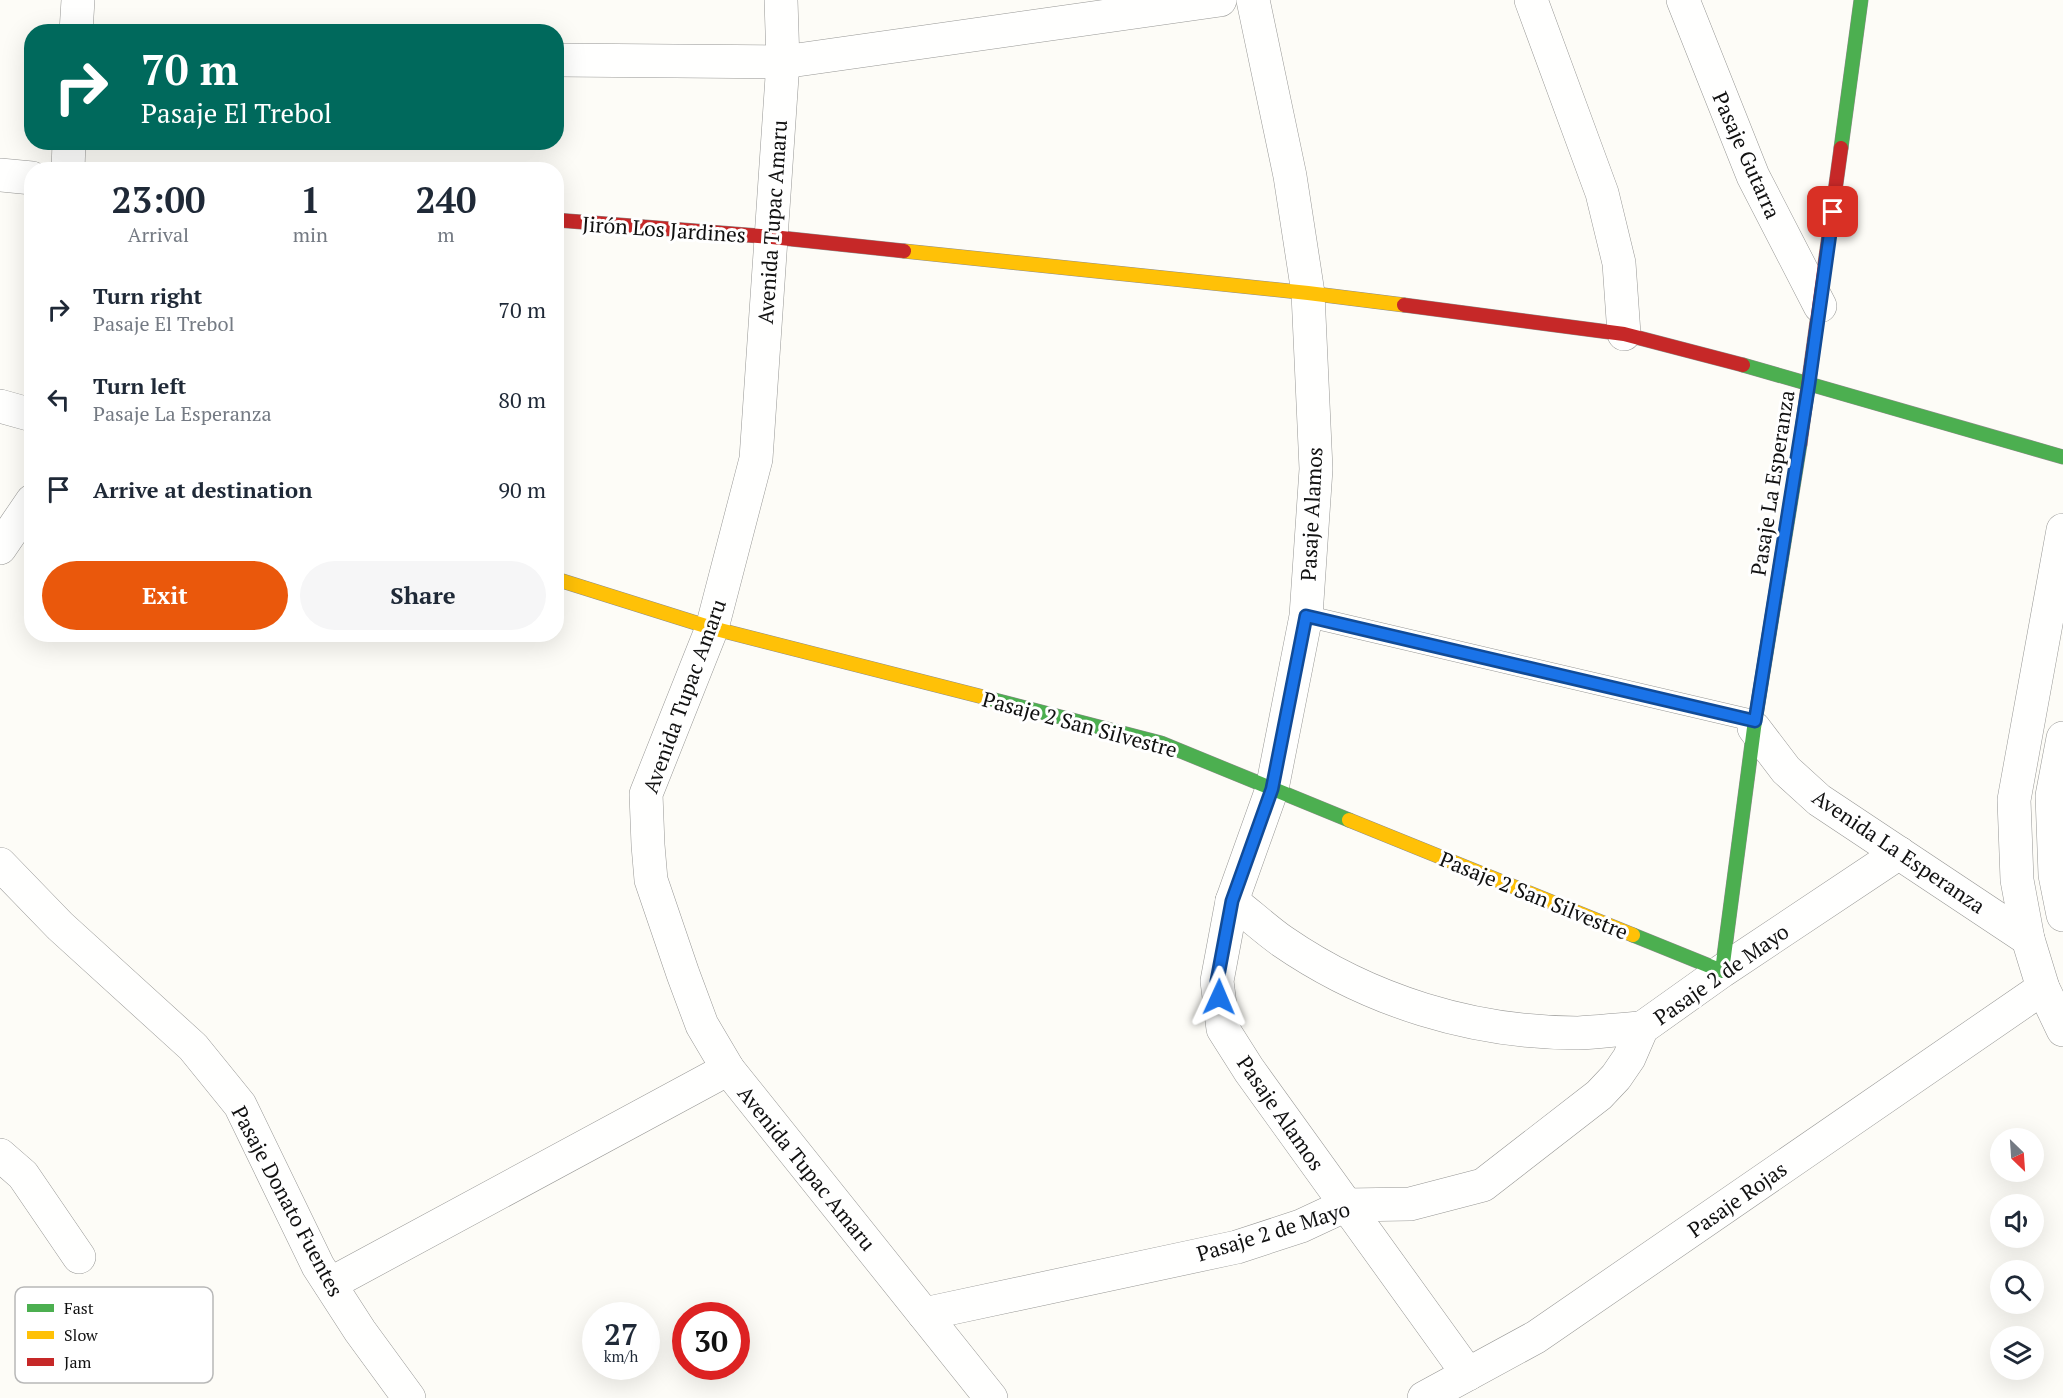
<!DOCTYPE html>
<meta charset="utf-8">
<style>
body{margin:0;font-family:"PT Serif",serif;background:#f6f6f7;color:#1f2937;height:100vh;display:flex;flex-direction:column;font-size:22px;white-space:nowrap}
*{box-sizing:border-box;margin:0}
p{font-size:20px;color:#747a83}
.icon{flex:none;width:33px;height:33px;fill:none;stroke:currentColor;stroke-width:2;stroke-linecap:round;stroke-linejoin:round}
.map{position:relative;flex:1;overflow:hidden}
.details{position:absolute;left:24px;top:162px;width:540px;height:480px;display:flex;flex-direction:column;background:#fff;border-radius:24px;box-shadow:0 6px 24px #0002}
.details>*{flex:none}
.hud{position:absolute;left:24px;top:24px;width:540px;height:126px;border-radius:24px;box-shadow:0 6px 24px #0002;background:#00695c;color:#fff;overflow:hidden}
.needle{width:39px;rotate:155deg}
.tools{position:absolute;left:1990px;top:1128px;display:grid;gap:12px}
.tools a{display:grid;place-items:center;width:54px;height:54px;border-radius:50%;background:#fff;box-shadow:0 6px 24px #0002;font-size:30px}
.speed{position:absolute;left:582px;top:1302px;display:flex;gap:12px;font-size:30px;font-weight:700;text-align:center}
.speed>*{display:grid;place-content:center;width:78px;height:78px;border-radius:50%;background:#fff;box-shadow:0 6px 24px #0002;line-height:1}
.speed small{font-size:15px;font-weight:400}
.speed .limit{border:9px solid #d22;background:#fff;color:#111}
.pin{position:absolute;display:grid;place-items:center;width:51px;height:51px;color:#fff;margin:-26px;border-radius:12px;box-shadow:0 3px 9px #0006}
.me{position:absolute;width:66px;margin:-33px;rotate:1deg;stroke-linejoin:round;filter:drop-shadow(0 0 4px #0008)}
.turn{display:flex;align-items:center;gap:21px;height:126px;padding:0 18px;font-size:27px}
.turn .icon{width:78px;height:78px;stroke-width:2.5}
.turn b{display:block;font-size:42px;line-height:51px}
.eta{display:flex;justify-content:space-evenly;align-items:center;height:102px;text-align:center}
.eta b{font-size:36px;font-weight:700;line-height:42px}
.action{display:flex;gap:12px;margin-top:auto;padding:12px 18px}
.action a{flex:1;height:69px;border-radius:36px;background:#ea580c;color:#fff;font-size:24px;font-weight:700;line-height:69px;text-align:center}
.action a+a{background:#f6f6f7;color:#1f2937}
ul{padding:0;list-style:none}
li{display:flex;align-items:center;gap:18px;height:90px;padding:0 18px}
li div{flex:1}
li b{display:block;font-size:22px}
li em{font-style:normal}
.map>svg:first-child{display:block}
</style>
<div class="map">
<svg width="2063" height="1398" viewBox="0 0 2063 1398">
<rect width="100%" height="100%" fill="#fdfcf7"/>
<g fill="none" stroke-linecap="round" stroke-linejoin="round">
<defs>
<polyline id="lane" points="1306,616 1755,721"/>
<g id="street">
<polyline points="781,0 783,62 756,459 712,628 646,794 648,845 651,880 683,974 702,1025 728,1069 991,1398"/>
<polyline points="1253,0 1290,176 1308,293 1316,469 1306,616 1272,789 1232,901 1217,981 1223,1029 1249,1070 1468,1374"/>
<polyline points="1531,0 1602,193 1619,263 1624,334"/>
<polyline points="1683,0 1753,176 1820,306"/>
<polyline points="76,32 78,0"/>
<polyline points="556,60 783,62 1220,0"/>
<polyline points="68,170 69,142"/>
<polyline points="0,175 32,178"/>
<polyline points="0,406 32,415"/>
<polyline points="2063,530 2014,800 2017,880 2028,939 2043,988 2063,1030"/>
<polyline points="0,548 32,501"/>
<polyline points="1754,728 1786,770 1819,800 2028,939"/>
<polyline points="2063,738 2052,796 2055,875 2063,915"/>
<polyline points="0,864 60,926 193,1047 240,1105 318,1266 360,1331 409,1398"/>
<path d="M1232,901C1249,914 1265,929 1282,941C1369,1001 1473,1033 1578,1033C1599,1032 1621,1029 1642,1028"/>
<polyline points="0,1155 23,1175 79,1257"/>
<polyline points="330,1284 728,1069"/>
<polyline points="924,1314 1237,1247 1301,1226 1346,1205 1410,1204 1483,1185 1599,1095 1616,1077 1629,1058 1642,1028 1722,971 1899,853"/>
<polyline points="1424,1398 1536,1337 2043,988"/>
</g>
<g id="fast">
<polyline points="1841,148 1861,0"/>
<polyline points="1743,365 2063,457"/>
<polyline points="987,698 1161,743 1349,820"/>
<polyline points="1633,935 1722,971 1754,728 1800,444"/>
</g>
<g id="slow">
<polyline points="904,251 1308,293 1404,305"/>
<polyline points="556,579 712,628 987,698"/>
<polyline points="1349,820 1633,935"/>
</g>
<g id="jam">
<polyline points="556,220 772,237 904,251"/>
<polyline points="1404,305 1624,334 1743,365"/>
<polyline points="1800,444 1841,148"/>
</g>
</defs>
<!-- lane casing -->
<use href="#lane" stroke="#979795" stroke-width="22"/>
<!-- street casing -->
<use href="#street" stroke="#979795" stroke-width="34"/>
<!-- fast casing -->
<use href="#fast" stroke="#8e8d8b" stroke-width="15"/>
<!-- slow casing -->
<use href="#slow" stroke="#8e8d8b" stroke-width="15"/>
<!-- jam casing -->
<use href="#jam" stroke="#8e8d8b" stroke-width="15"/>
<!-- lane -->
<use href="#lane" stroke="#fffffe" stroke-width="21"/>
<!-- street -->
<use href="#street" stroke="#fffffe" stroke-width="33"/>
<!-- fast -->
<use href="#fast" stroke="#4caf50" stroke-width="14"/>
<!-- slow -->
<use href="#slow" stroke="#ffc107" stroke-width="14"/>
<!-- jam -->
<use href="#jam" stroke="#c62828" stroke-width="14"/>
</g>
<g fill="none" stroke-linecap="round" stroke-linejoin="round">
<defs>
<polyline id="route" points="1219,997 1217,981 1232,901 1272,789 1306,616 1755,721 1809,383 1833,212"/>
</defs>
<!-- route casing -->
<use href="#route" stroke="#114b97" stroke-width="15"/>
<!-- route -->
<use href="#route" stroke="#1a73e8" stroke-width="10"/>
</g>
<g text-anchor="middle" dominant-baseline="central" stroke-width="6" stroke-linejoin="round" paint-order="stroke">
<!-- street labels -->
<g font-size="21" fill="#111" stroke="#fff">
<text transform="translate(1747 155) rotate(66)">Pasaje Gutarra</text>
<text transform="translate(772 222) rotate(-86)">Avenida Tupac Amaru</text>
<text transform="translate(664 229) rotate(4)">Jirón Los Jardines</text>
<text transform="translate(1772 483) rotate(-81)">Pasaje La Esperanza</text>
<text transform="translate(1311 514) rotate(-87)">Pasaje Alamos</text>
<text transform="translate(684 696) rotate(-70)">Avenida Tupac Amaru</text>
<text transform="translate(1080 724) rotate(15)">Pasaje 2 San Silvestre</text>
<text transform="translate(1899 851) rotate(34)">Avenida La Esperanza</text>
<text transform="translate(1534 895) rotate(22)">Pasaje 2 San Silvestre</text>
<text transform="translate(1721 974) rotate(-35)">Pasaje 2 de Mayo</text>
<text transform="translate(1281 1113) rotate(55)">Pasaje Alamos</text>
<text transform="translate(807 1168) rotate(51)">Avenida Tupac Amaru</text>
<text transform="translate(1737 1199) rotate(-35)">Pasaje Rojas</text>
<text transform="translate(288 1201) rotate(62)">Pasaje Donato Fuentes</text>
<text transform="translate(1273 1231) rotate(-17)">Pasaje 2 de Mayo</text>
</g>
</g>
<!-- legend -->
<rect x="15" y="1287" width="198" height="96" rx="9" fill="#fff" stroke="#b8b8b8" stroke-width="1.5"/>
<rect x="27" y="1304" width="27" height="8" fill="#4caf50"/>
<rect x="27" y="1331" width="27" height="8" fill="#ffc107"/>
<rect x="27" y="1358" width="27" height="8" fill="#c62828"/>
<g font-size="16" fill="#111">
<text x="64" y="1314">Fast</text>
<text x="64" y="1341">Slow</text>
<text x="64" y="1368">Jam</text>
</g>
</svg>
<div class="tools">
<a><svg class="needle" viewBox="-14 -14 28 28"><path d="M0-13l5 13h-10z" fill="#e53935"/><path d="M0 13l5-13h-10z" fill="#747a83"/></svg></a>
<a><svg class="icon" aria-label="sound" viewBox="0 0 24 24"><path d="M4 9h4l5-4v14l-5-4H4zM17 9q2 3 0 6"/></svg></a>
<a><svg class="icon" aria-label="search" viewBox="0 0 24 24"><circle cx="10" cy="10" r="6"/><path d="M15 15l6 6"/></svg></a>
<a><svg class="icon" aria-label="layers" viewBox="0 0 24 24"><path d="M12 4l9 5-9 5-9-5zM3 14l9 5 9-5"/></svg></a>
</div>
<div class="speed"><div>27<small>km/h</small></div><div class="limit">30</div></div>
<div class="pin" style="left:1833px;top:212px;background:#d93025"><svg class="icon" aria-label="arrive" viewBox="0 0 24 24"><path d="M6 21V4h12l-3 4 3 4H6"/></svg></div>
<svg class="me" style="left:1219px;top:997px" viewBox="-20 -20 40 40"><path d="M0-17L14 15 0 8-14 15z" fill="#1a73e8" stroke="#fff" stroke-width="4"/></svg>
<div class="hud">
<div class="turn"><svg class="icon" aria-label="right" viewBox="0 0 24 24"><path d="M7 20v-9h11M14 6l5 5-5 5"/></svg><div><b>70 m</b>Pasaje El Trebol</div></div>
</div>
<section class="details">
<div class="eta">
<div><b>23:00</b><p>Arrival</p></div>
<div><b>1</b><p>min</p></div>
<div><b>240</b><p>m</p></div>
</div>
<ul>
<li><svg class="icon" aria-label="right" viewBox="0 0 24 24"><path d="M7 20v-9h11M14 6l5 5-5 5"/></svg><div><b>Turn right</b><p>Pasaje El Trebol</p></div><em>70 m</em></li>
<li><svg class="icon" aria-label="left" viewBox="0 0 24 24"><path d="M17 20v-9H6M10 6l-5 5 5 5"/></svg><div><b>Turn left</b><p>Pasaje La Esperanza</p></div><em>80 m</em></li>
<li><svg class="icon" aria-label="arrive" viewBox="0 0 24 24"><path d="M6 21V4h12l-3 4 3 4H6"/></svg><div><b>Arrive at destination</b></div><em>90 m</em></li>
</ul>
<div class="action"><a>Exit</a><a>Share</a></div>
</section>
</div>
